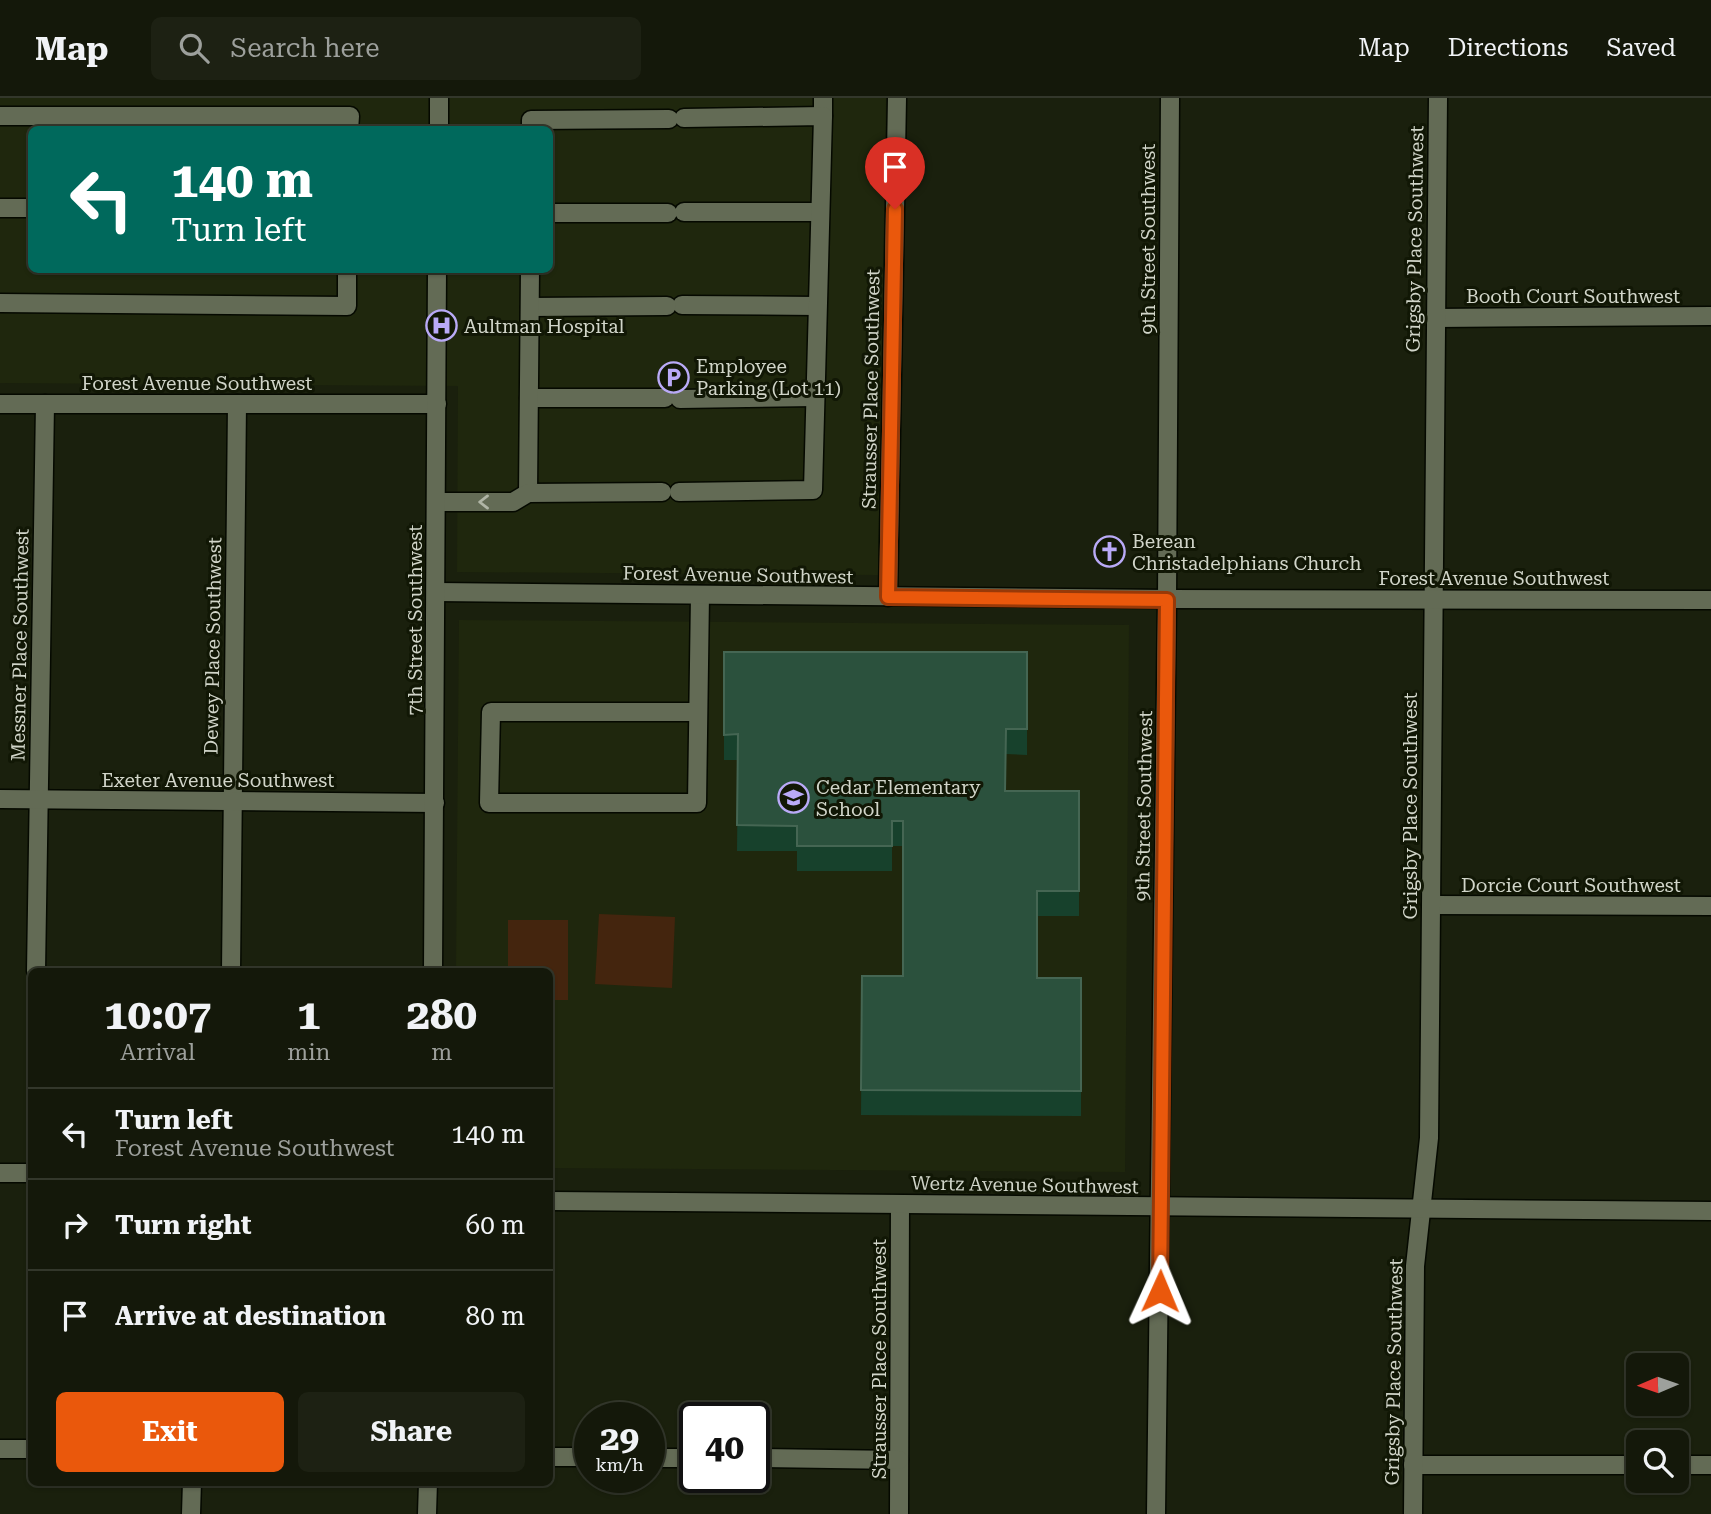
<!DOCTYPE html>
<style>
body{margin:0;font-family:"Roboto Serif",serif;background:#1d2113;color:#f1f3f6;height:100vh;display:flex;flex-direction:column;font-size:26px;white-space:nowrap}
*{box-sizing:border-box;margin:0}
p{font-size:23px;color:#9da09c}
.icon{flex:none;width:38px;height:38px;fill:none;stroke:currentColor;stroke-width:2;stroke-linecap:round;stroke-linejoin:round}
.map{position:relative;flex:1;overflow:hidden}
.side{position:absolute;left:28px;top:870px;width:525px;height:518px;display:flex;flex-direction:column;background:#14180a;border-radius:10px;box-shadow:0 2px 5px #0004,0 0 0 2px #33372b}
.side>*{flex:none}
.banner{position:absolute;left:28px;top:28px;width:525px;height:147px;border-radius:10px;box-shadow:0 2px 5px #0004,0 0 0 2px #33372b;background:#00695c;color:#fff;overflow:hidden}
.needle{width:46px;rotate:268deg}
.fabs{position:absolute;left:1626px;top:1255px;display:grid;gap:14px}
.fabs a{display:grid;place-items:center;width:63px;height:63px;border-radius:10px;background:#14180a;box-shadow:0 2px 5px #0004,0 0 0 2px #33372b;font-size:35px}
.speed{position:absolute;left:574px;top:1304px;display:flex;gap:14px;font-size:35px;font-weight:700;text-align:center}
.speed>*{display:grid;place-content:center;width:91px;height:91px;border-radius:50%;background:#14180a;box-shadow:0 2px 5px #0004,0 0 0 2px #33372b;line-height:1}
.speed small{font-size:18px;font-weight:400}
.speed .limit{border:4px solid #111;border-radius:10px;background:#fff;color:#111}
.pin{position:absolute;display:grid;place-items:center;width:60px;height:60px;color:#fff;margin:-72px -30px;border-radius:50% 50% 50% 0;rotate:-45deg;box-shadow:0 0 7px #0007}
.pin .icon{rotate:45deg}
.me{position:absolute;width:77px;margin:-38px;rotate:1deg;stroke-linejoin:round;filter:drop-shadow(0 0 5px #0008)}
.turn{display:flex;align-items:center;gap:24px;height:147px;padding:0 28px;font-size:32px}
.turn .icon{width:91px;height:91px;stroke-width:2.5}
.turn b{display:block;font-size:49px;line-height:60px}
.eta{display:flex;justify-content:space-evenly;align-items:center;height:119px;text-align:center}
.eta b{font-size:42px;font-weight:700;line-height:49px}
.button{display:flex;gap:14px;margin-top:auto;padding:14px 28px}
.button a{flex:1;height:80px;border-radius:10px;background:#ea580c;color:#fff;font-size:28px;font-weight:700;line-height:80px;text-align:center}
.button a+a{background:#1d2113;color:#f1f3f6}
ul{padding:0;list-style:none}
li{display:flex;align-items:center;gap:21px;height:91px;padding:0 28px;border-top:2px solid #33372b}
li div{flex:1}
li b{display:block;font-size:26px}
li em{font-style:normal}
header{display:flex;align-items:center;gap:42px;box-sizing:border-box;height:98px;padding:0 35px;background:#14180a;border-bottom:2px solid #33372b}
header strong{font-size:33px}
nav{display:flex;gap:38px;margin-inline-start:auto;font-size:24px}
.search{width:490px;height:63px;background:#1d2113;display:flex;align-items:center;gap:18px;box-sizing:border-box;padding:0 24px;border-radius:10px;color:#9da09c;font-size:26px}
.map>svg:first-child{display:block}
</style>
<header>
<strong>Map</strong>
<div class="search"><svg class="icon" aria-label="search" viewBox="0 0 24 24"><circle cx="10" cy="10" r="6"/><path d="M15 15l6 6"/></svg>Search here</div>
<nav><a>Map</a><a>Directions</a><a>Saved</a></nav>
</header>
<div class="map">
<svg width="1711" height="1416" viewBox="0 0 1711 1416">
<rect width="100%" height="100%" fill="#1a200d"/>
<!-- built -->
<g fill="#1f270d" fill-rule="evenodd">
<path d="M0,0H886L878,477L457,474L458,288L0,285ZM32,32H550V172H32Z"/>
<polygon points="459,522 1129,527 1125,1074 550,1070 550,873 456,873"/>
</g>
<!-- green -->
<g fill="#44250e">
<polygon points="599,816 675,819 672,890 595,886"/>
<polygon points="508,822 568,822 568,902 550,902 550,873 508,873"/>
</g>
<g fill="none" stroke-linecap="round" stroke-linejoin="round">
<defs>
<g id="service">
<polyline points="0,18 350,18 349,32"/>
<polyline points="823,18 823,0"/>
<polyline points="531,32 531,22 669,21"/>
<polyline points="0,110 32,110"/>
<polyline points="684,114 820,114"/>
<polyline points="550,115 668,115"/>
<polyline points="0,205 347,208 347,172"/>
<polyline points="682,207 817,208"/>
<polyline points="530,209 667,208"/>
<polyline points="1436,220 1711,218"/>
<polyline points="529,300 665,300"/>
<polyline points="680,301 815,299"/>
<polyline points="679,394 813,392 823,18 684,20"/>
<polyline points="528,395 530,172"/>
<polyline points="437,404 513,404 528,395 662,394"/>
<polyline points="888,499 897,0"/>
<polyline points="698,614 491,614 489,705 697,705 700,497"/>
<polyline points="1431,807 1711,808"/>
<polyline points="36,873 45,306"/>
<polyline points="231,873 237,306"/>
<polyline points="1413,1367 1638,1367"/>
<polyline points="1676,1367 1711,1367"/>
<polyline points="191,1416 192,1384"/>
<polyline points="899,1416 900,1107"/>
<polyline points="1413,1416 1415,1168 1429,1040 1438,0"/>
</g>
<g id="minor">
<polyline points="439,32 439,0"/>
<polyline points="0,306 437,306"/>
<polyline points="437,494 1167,501 1711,502"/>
<polyline points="0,701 435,705"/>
<polyline points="433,873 437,172"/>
<polyline points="0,1075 32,1075"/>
<polyline points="550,1103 1711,1113"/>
<polyline points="0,1351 32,1351"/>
<polyline points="550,1359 590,1359"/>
<polyline points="649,1360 695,1360"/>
<polyline points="754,1360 899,1362"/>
<polyline points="427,1416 428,1384"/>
</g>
<polyline id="tertiary" points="1156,1416 1167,501 1170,0"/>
</defs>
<!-- service casing -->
<use href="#service" stroke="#050900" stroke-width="21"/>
<!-- minor casing -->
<use href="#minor" stroke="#050900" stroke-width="21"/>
<!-- tertiary casing -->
<use href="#tertiary" stroke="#050900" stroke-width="21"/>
<!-- service -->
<use href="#service" stroke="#636b55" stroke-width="18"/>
<!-- minor -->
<use href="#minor" stroke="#636b55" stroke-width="18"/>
<!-- tertiary -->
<use href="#tertiary" stroke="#636b55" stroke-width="18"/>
</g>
<!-- wall -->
<polygon fill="#17412c" points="724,554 1027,554 1027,657 1006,656 1005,693 1079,693 1079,818 1037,818 1037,880 1081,880 1081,1018 861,1017 862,878 903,878 903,748 892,748 892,773 797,773 797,753 737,753 738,662 724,662"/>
<!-- building -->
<polygon fill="#2b513d" stroke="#456653" stroke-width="2" points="724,554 1027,554 1027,631 1006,631 1005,693 1079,693 1079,793 1037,793 1037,880 1081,880 1081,993 861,992 862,878 903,878 903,723 892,723 892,748 797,748 797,728 737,727 738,636 724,637"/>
<!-- one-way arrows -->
<defs><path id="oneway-chevron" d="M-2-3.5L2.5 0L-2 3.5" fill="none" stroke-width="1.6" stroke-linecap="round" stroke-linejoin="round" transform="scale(1.75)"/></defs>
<use stroke="#b0b5a6" href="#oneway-chevron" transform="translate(484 404) rotate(-180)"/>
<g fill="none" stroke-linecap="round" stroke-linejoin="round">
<defs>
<polyline id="route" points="895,111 888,499 1167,502 1160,1193"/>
</defs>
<!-- route casing -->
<use href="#route" stroke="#983908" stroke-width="18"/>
<!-- route -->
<use href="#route" stroke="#ea580c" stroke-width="12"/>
</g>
<!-- icons -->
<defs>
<symbol id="hospital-ring" viewBox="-11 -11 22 22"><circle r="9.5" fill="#111705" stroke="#b9aaf7" stroke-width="1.5"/><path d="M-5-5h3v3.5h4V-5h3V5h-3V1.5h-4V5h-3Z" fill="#b9aaf7"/></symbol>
<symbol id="parking-ring" viewBox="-11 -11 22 22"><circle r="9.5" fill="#111705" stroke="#b9aaf7" stroke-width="1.5"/><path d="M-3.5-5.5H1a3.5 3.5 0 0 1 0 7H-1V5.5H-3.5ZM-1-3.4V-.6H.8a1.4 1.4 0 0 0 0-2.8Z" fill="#b9aaf7"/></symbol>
<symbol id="church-ring" viewBox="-11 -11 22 22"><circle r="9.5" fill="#111705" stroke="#b9aaf7" stroke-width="1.5"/><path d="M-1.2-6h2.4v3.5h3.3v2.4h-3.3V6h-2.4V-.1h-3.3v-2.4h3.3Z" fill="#b9aaf7"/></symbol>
<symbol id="school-ring" viewBox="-11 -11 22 22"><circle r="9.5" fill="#111705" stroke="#b9aaf7" stroke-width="1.5"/><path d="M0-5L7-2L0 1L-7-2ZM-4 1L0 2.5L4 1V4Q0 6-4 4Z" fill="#b9aaf7"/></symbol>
</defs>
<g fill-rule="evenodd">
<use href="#hospital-ring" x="424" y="210" width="35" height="35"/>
<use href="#parking-ring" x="656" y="262" width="35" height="35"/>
<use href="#church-ring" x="1092" y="436" width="35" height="35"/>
<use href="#school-ring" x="776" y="682" width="35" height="35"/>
</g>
<g text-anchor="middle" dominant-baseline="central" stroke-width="6" stroke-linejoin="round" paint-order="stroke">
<!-- street labels -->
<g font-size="19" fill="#d1d5c9" stroke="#111705">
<text transform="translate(1148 141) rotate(-90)">9th Street Southwest</text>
<text transform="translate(1415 141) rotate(-89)">Grigsby Place Southwest</text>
<text x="1573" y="198">Booth Court Southwest</text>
<text x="197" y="285">Forest Avenue Southwest</text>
<text transform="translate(871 291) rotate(-89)">Strausser Place Southwest</text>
<text transform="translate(738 477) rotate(1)">Forest Avenue Southwest</text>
<text x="1494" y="480">Forest Avenue Southwest</text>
<text transform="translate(415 522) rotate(-90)">7th Street Southwest</text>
<text transform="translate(20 547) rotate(-89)">Messner Place Southwest</text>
<text transform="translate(213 548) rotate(-89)">Dewey Place Southwest</text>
<text x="218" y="682">Exeter Avenue Southwest</text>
<text transform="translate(1144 708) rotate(-89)">9th Street Southwest</text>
<text transform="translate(1410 708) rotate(-90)">Grigsby Place Southwest</text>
<text x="1571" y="787">Dorcie Court Southwest</text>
<text transform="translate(1025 1087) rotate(1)">Wertz Avenue Southwest</text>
<text transform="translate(879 1261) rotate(-90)">Strausser Place Southwest</text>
<text transform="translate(1394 1274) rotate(-89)">Grigsby Place Southwest</text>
</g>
<!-- poi labels -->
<g font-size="19" fill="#d1d5c9" stroke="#111705" text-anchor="start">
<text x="464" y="228">Aultman Hospital</text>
<text x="696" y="268">Employee<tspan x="696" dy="22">Parking (Lot 11)</tspan></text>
<text x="1132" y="443">Berean<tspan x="1132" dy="22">Christadelphians Church</tspan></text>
<text x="816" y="689">Cedar Elementary<tspan x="816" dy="22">School</tspan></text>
</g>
</g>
</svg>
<div class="fabs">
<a><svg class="needle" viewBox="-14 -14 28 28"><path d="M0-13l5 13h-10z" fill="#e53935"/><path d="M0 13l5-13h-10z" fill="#9da09c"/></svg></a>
<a><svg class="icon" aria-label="search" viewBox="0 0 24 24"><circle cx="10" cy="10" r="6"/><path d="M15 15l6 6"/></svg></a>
</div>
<div class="speed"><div>29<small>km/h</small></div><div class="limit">40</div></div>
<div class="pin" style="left:895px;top:111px;background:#d93025"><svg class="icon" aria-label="arrive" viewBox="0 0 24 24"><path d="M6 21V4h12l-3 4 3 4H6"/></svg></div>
<svg class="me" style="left:1160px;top:1193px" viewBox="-20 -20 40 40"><path d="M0-17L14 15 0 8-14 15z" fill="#ea580c" stroke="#fff" stroke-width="4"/></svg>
<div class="banner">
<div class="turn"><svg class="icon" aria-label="left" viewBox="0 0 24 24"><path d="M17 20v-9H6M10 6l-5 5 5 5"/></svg><div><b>140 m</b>Turn left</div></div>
</div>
<section class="side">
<div class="eta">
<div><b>10:07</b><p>Arrival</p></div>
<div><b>1</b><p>min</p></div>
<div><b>280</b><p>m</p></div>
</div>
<ul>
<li><svg class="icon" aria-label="left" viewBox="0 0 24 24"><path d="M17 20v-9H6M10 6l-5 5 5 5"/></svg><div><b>Turn left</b><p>Forest Avenue Southwest</p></div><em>140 m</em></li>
<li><svg class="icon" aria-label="right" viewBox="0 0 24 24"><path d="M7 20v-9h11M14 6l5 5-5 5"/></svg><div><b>Turn right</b></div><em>60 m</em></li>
<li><svg class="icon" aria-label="arrive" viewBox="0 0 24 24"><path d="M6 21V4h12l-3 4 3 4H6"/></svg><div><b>Arrive at destination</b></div><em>80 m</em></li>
</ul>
<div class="button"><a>Exit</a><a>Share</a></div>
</section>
</div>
